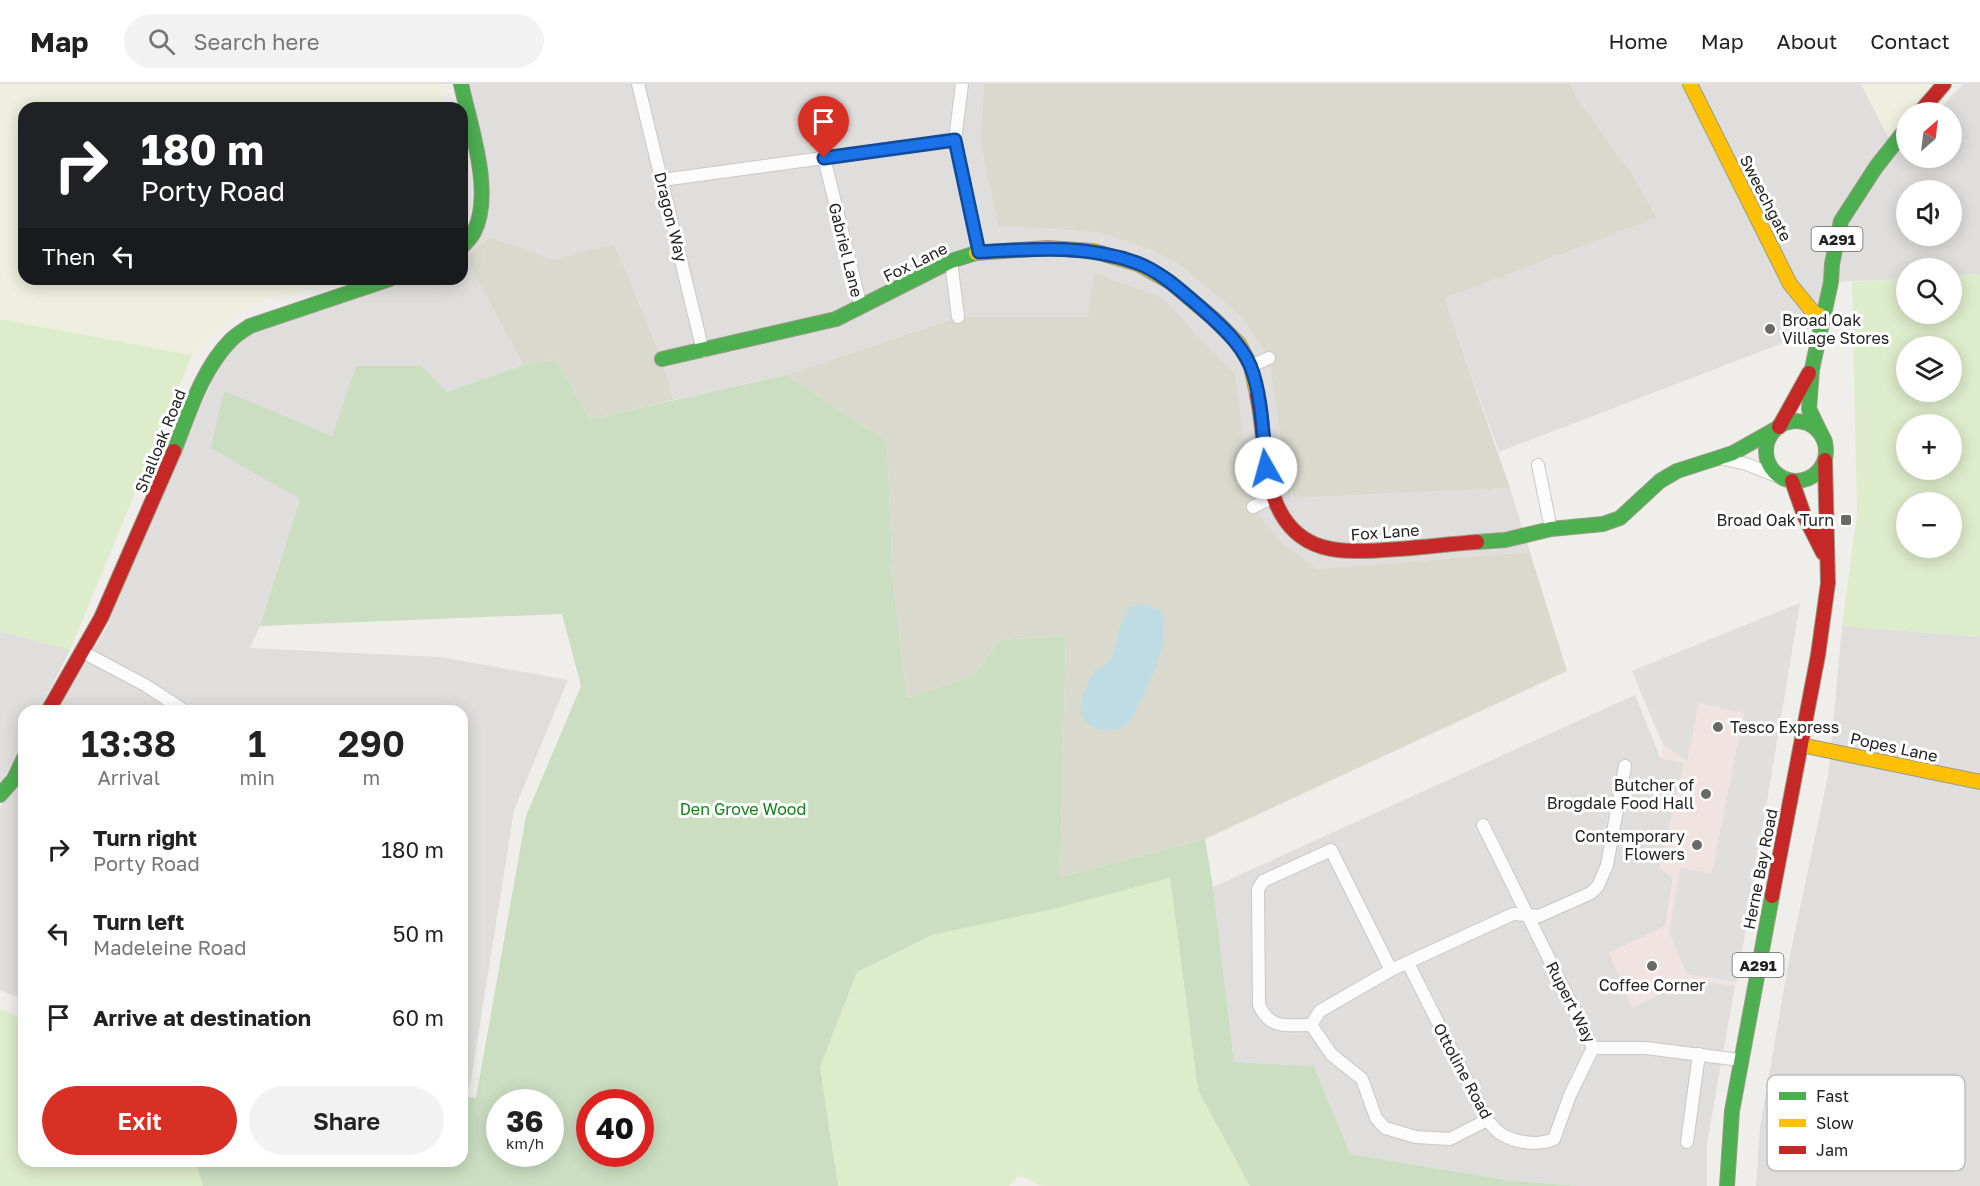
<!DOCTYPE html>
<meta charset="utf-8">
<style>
body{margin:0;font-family:"Golos Text",sans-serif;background:#f2f2f2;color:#222;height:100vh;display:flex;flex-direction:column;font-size:22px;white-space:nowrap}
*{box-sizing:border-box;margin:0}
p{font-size:20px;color:#767676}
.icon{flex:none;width:33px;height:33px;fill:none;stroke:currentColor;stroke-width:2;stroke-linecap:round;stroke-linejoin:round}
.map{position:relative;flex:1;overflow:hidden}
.sheet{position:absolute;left:18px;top:621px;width:450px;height:462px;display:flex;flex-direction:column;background:#fff;border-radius:18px;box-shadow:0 3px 15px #0003}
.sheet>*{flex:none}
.top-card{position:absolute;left:18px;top:18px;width:450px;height:183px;border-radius:18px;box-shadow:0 3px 15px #0003;background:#202124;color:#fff;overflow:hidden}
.needle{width:39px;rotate:28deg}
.controls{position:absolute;left:1896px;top:18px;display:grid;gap:12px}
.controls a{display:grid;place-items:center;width:66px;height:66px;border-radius:50%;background:#fff;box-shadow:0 3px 15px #0003;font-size:30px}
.speed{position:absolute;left:486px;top:1005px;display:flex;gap:12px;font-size:30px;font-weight:700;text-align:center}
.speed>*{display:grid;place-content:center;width:78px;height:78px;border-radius:50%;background:#fff;box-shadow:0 3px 15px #0003;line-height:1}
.speed small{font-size:15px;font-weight:400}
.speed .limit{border:9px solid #d22;background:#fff;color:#111}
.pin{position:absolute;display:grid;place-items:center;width:51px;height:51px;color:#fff;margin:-62px -26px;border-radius:50% 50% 50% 0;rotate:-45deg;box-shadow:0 0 6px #0007}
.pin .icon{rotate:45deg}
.me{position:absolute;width:66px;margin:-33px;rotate:353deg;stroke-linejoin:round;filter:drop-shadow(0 0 4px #0008)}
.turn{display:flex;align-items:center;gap:21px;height:126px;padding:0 24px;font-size:27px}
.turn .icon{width:78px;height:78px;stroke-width:2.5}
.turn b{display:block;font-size:42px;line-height:51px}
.then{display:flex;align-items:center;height:57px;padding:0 24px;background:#0003;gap:12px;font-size:22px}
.eta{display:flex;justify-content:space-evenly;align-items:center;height:102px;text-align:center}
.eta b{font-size:36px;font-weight:600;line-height:42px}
.cta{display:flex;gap:12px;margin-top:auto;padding:12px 24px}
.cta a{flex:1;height:69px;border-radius:36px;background:#d93025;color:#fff;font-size:24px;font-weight:600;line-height:69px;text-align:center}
.cta a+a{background:#f2f2f2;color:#222}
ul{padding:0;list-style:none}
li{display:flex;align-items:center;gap:18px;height:84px;padding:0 24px}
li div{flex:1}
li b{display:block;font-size:22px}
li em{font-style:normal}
header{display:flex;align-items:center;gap:36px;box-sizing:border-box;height:84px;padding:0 30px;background:#fff;border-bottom:2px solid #e0e0e0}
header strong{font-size:28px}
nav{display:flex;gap:33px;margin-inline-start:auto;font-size:21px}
.search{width:420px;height:54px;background:#f2f2f2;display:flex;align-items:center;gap:15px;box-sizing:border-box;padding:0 21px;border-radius:33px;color:#767676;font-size:22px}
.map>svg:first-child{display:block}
</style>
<header>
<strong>Map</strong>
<div class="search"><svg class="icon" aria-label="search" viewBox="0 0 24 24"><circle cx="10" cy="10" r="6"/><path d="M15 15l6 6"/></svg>Search here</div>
<nav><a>Home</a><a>Map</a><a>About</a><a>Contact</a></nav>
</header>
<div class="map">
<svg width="1980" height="1102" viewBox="0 0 1980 1102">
<rect width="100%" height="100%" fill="#f0eeeb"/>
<!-- residential -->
<g fill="#dfdedc" fill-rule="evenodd">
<polygon points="461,0 984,0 980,57 998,142 1096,148 1144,163 1179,180 1240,232 1269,274 1283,373 1294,414 1510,404 1530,468 1316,485 1283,460 1253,423 1094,189 1089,233 958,233 786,291 673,316 662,275 614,161 553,176 490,153 466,174 523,281 447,308 422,282 332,352 225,308 300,415 260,542 250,564 440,573 568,596 514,726 470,1003 462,1001 462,627 57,627 110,538 101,534 232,255 390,195 462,195 462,163 481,135"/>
<path d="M1570,0H1861L1888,52L1903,66L1906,63V74H1952V28H1937L1963,0H1980V190L1952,192V184H1906V195L1831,198L1806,250L1499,368L1443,214L1657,134L1634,93L1579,17ZM1906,106H1952V152H1906Z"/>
<polygon points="1842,542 1980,553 1980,1102 1756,1102 1760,1043 1789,876 1829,687"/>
<polygon points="0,547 70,566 39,627 24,627 24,657 7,690 0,698"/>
<polygon points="1635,611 1660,673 1684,679 1660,784 1673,794 1665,842 1609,869 1685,898 1691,896 1735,902 1707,1059 1707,1102 1581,1102 1513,1097 1350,1070 1314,982 1234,978 1213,803"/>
<polygon points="24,683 24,916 0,906 0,724"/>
</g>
<!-- commercial -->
<polygon fill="#f1e3e1" points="1800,519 1735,902 1691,896 1632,924 1609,869 1665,842 1673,794 1660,784 1684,679 1660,674 1663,661 1632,587"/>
<!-- construction -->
<g fill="#d9d9cd">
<polygon points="984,0 1570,0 1579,17 1634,93 1657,134 1444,214 1510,404 1294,414 1283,373 1269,274 1240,232 1179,180 1144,163 1096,148 998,142 980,57"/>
<polygon points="490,153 553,176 614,160 662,275 673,316 590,335 555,275 523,281 466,174"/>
<polygon points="1094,189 1162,214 1235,291 1253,423 1283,460 1317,485 1530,468 1567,587 1205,755 1060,793 1066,552 999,556 975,591 907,614 893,500 887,357 786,291 958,233 1088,233"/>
</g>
<!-- farmland -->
<g fill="#efefdf">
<polygon points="0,0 441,0 446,24 24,24 24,195 340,195 242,224 192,271 0,235"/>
<polygon points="1861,0 1932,0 1888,52"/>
</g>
<!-- grass -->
<g fill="#ddeccb" fill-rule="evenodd">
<path d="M1980,190V553L1842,542L1857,430L1852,198L1906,195V230H1952V192ZM1906,262H1952V308H1906ZM1906,340H1952V386H1906ZM1906,418H1952V464H1906Z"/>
<polygon points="0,235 192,271 70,566 0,547"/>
<polygon points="1170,794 1198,1006 1250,1102 1041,1102 1019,1091 1009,1102 838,1102 820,983 857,888 932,851"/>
<polygon points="0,925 24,935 24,1077 195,1077 203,1102 0,1102"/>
</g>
<!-- forest -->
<path fill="#cbdec1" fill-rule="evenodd" d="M555,275L590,335L786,291L887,357L893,500L907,614L975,591L999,556L1066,552L1060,793L1205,755L1213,803L1234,978L1314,982L1350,1070L1513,1097L1581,1102H1250L1198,1006L1170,794L1052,825L932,851L857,888L820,983L838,1102H203L195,1077H462V1012L476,1014L526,732L581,602L562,530L260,542L300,415L211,364L224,307L332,352L356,282H422L447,308L523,281ZM500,1018H550V1070H500ZM590,1018H640V1070H590Z"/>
<!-- parking -->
<polygon fill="#e0dfde" points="1800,519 1737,898 1687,890 1669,849 1680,784 1712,789 1744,629 1699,619 1687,677 1663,661 1632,587"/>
<!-- water -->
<path fill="#bfdbe3" d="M1144,520L1162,527C1163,537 1164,549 1163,559C1161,573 1137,632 1127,640C1111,653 1077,646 1081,620C1082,609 1090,596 1095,586C1114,579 1114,568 1118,551C1120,541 1125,531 1129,523Z"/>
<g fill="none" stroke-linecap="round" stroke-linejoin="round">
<defs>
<g id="street">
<polyline points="638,0 703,267"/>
<polyline points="962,0 955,56 979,168"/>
<polyline points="824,74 861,223"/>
<polyline points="662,96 955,56"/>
<polyline points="951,177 958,233"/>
<polyline points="1251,282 1269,274"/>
<polyline points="1719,374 1746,380 1787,396"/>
<polyline points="1538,381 1551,445"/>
<polyline points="1266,384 1283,373"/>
<polyline points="1253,423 1274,413"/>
<polyline points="81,567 145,601 185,627"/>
<polyline points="1483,741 1593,964 1646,964 1740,976"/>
<path d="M1408,879L1487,1036C1492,1041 1496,1047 1501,1050C1517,1059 1538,1062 1554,1055L1570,1011L1593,964"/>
<polyline points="1311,941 1320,927 1391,886 1513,830 1539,832 1591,809 1598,802 1607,781 1625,682"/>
<path d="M1311,941C1287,941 1270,946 1259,921L1258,805L1263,797L1331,766L1391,886"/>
<polyline points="1311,941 1332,971 1362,995 1376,1034 1385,1044 1416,1053 1450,1055 1487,1036"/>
<polyline points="1687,1058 1699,970"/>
</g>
<g id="fast">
<path d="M461,0C470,41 494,109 474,148C471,154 466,158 462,163"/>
<polyline points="662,275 836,235 951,177 976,169"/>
<circle cx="1796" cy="367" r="30"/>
<polyline points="1825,358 1809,325 1812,285 1831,198 1832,180 1841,137 1876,83 1906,45"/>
<path d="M174,367C189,329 202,285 231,256C237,250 244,246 250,242L390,195"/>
<polyline points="1477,458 1505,456 1551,445 1603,440 1620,434 1660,397 1677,387 1733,369 1774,346"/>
<polyline points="0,711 14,695 24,674"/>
<polyline points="1727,1102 1732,1027 1772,812"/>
</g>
<g id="slow">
<polyline points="1690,0 1790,200 1813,228 1823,233"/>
<polyline points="976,169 1047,164 1093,167 1138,180 1170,198 1214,235 1239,260 1251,282 1257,311"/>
<polyline points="1801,661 1980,698"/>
</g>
<g id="jam">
<polyline points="1920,28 1944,0"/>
<path d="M1257,311C1264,344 1263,378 1273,411C1294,474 1344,469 1399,465C1425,463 1451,460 1477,458"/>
<polyline points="1779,343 1809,289"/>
<polyline points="1792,397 1804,431 1823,469"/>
<polyline points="48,627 101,534 174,367"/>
<polyline points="1772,812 1818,571 1828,499 1825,376"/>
</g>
</defs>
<!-- street casing -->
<use href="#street" stroke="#c9c8c7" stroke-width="14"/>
<!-- fast casing -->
<use href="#fast" stroke="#999a82" stroke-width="16"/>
<!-- slow casing -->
<use href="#slow" stroke="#999a82" stroke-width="16"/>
<!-- jam casing -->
<use href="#jam" stroke="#999a82" stroke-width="16"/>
<!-- street -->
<use href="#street" stroke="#fdfcfc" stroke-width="12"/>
<!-- fast -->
<use href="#fast" stroke="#4caf50" stroke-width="14"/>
<!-- slow -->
<use href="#slow" stroke="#ffc107" stroke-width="14"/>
<!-- jam -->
<use href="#jam" stroke="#c62828" stroke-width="14"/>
</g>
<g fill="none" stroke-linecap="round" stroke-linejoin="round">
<defs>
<path id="route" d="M824,74L955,56L979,168C1032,165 1086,160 1137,179C1161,188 1181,207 1200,223C1219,240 1239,257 1250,281C1262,310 1263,353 1266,384"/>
</defs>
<!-- route casing -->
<use href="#route" stroke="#114b97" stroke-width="15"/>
<!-- route -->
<use href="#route" stroke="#1a73e8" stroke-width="10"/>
</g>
<!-- markers -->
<g fill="#6a6968" stroke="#fff" stroke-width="2">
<circle cx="1770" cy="245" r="6"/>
<rect x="1840" y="430" width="12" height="12" rx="3"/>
<circle cx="1718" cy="643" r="6"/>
<circle cx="1706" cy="710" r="6"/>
<circle cx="1697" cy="761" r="6"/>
<circle cx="1652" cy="882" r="6"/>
</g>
<g text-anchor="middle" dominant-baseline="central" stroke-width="6" stroke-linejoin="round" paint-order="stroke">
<!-- shield labels -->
<g fill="#fff" stroke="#646464" stroke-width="1.5">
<rect x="1811.5" y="143" width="51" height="24" rx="4.5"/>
<rect x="1732.5" y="869" width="51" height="24" rx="4.5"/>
</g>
<g font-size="15" font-weight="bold" fill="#222">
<text x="1837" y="155">A291</text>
<text x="1758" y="881">A291</text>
</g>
<!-- street labels -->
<g font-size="16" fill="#222" stroke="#fff">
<text transform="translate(1766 114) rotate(63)">Sweechgate</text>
<text transform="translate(671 133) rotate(76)">Dragon Way</text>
<text transform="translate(846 166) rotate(76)">Gabriel Lane</text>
<text transform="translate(915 178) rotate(-26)">Fox Lane</text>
<text transform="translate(160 357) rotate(-68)">Shalloak Road</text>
<text transform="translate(1385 448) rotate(-4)">Fox Lane</text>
<text transform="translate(1894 663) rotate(12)">Popes Lane</text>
<text transform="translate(1760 785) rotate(-79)">Herne Bay Road</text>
<text transform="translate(1571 918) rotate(63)">Rupert Way</text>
<text transform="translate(1463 987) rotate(62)">Ottoline Road</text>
</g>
<!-- poi labels -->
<g font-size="16" fill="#222" stroke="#fff" text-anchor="end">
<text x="1782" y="236" text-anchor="start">Broad Oak<tspan x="1782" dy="18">Village Stores</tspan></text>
<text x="1834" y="436">Broad Oak Turn</text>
<text x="1730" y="643" text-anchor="start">Tesco Express</text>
<text x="1694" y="701">Butcher of<tspan x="1694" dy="18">Brogdale Food Hall</tspan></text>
<text x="1685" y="752">Contemporary<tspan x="1685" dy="18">Flowers</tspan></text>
<text x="1652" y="901" text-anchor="middle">Coffee Corner</text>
</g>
<!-- park labels -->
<g font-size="16" fill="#0c8416" stroke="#fff">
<text x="743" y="725">Den Grove Wood</text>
</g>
</g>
<!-- legend -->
<rect x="1767" y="991" width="198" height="96" rx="9" fill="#fff" stroke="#bdbdbd" stroke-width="1.5"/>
<rect x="1779" y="1008" width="27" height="8" fill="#4caf50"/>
<rect x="1779" y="1035" width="27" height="8" fill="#ffc107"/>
<rect x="1779" y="1062" width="27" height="8" fill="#c62828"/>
<g font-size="16" fill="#222">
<text x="1816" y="1018">Fast</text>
<text x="1816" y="1045">Slow</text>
<text x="1816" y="1072">Jam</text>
</g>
</svg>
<div class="controls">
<a><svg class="needle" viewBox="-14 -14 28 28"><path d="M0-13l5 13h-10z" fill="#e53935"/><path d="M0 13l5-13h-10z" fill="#767676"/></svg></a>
<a><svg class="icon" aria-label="sound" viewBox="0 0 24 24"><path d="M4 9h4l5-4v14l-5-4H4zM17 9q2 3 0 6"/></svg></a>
<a><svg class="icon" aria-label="search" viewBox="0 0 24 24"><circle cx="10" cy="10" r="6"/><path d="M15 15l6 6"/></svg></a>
<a><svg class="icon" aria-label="layers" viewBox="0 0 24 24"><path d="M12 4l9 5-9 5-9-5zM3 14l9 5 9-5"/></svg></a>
<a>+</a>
<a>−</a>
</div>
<div class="speed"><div>36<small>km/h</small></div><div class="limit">40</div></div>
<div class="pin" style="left:824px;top:74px;background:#d93025"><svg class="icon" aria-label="arrive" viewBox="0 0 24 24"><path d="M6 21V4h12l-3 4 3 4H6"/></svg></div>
<svg class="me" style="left:1266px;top:384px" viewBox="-20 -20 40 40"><circle r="19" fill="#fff"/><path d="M0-13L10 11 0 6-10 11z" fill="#1a73e8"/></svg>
<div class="top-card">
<div class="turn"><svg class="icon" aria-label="right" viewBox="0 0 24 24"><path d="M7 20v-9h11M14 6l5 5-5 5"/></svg><div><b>180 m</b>Porty Road</div></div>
<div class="then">Then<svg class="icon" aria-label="left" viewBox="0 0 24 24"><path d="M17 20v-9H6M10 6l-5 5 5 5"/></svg></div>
</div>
<section class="sheet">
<div class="eta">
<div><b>13:38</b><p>Arrival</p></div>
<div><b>1</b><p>min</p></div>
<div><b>290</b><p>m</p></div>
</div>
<ul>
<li><svg class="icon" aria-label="right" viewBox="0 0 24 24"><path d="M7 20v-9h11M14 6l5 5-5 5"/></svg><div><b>Turn right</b><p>Porty Road</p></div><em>180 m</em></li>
<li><svg class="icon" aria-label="left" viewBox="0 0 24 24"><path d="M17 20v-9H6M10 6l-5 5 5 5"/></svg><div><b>Turn left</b><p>Madeleine Road</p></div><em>50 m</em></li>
<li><svg class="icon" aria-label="arrive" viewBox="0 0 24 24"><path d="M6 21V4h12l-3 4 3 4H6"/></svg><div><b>Arrive at destination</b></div><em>60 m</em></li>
</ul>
<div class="cta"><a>Exit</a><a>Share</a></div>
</section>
</div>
